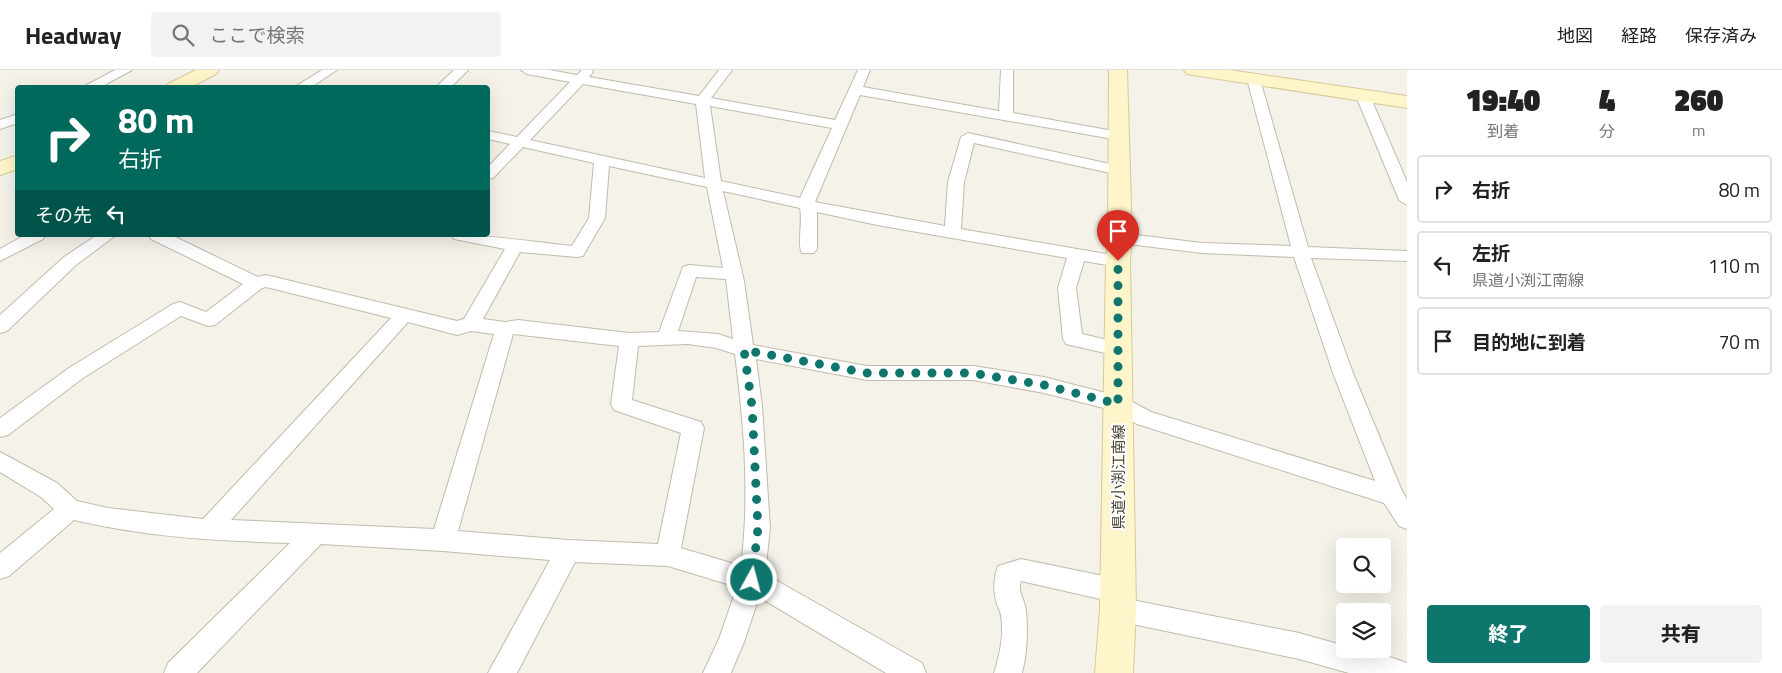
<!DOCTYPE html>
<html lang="ja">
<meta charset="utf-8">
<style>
body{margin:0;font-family:"Titillium Web","Noto Sans JP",sans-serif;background:#f2f2f2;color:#222;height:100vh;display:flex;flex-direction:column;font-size:19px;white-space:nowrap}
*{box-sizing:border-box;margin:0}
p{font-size:16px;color:#767676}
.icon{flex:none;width:28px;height:28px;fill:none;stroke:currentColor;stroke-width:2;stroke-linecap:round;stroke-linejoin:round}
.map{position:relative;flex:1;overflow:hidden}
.panel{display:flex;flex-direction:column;background:#fff;width:375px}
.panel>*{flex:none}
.guide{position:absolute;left:15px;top:15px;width:475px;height:152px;border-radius:5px;box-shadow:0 5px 20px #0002;background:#00695c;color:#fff;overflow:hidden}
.fabs{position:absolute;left:1336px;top:468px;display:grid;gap:10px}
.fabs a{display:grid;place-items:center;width:55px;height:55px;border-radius:5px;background:#fff;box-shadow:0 5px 20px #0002;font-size:25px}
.pin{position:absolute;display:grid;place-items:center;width:42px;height:42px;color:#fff;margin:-51px -21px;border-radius:50% 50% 50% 0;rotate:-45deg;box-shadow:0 0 5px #0007}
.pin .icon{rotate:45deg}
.me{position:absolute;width:55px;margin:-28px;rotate:7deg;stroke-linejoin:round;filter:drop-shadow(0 0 4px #0008)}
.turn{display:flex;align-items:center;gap:18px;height:105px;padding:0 20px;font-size:22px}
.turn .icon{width:65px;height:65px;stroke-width:2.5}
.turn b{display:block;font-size:35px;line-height:42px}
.then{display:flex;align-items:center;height:48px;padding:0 20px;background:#0003;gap:10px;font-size:19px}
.eta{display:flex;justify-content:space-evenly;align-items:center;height:85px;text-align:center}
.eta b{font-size:30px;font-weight:800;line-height:35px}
.button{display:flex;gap:10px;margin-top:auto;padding:10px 20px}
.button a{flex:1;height:58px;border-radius:5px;background:#0f766e;color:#fff;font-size:20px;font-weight:800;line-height:58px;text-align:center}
.button a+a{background:#f2f2f2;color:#222}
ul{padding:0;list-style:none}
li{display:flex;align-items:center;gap:15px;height:68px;margin:0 10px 8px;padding:0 10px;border:2px solid #e0e0e0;border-radius:5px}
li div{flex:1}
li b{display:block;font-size:19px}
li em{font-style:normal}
header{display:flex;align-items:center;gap:30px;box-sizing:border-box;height:70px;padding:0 25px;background:#fff;border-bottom:1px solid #e0e0e0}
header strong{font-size:24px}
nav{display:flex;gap:28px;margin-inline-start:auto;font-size:18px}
.search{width:350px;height:45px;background:#f2f2f2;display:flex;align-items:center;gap:12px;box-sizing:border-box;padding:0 18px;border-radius:5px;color:#767676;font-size:19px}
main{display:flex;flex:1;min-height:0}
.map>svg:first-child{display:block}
</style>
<header>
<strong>Headway</strong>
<div class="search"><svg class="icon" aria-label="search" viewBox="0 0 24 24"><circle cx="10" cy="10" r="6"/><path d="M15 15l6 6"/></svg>ここで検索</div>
<nav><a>地図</a><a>経路</a><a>保存済み</a></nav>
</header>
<main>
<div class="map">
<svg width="1407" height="603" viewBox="0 0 1407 603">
<rect width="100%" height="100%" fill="#f5f2ea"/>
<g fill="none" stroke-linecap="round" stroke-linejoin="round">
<defs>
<g id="street">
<polygon points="115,0 132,0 99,18 81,18"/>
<polygon points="322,0 337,0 310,18 293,18"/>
<polygon points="454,0 468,0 450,18 435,18"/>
<path d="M521,0H549L577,5L582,0H592L593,2L589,7L699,26L719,0H732L711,28L835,50L858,0H870L863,17L999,41L1001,0H1013V43L1119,62L1126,66L1119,70L860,25L815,132L945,156L948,112L961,67L968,63L1124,97L1127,100L1119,105L974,73L964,112L961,159L1124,187L1127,191L1124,195L1118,197L1084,191L1076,218L1082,264L1125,274L1128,279L1125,284L1118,286L1066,274L1063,269L1058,218L1067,188L877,155L817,142V179L814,183H802C797,176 803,150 800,138L723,121L744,211L753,275L867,296H973L1044,307L1125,328L1151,342L1375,411L1333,303L1294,187L1202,183L1120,173L1114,172L1112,168L1114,164L1120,163L1202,173L1291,176L1247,9L1254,5L1259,6L1308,177L1407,181V191L1311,188L1353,303L1402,421L1407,429V459L1399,456L1384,433L1137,354L1112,340L1044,323L973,310H867L756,289L762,336L770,458L765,504L922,593L926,603H886L759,527L744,572L731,603H703L719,569L737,517L668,496L575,492L517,603H488L550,490L443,481L321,474L197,603H164L168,593L290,473C218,471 145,467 74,450L9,506L0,509V483L54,439L41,427L0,402V382L57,413L77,431L108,438L203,449L391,248L266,217L262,218L215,255L208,256L181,246L83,308L8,365L0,367V348L69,298L173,234L180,232L206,242L243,214L151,169L149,165H171L258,207L266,205L457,251L464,249L505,179L454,169L452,165C492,165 532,172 572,176L589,148L594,93L523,77L493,108L488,109V97L510,74L488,69V61L517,67L570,12L527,4ZM583,14L696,34L705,108L530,70ZM710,36L832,58L800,128L721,111ZM609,96L707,117L723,198L689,195L683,197L659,262L629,263L518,250L505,252L483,249L520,182L577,187L583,186L605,148ZM696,207L726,209L733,269L718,264L678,261ZM408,252L457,265L471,261L494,264L434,459L231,450ZM513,264L619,276L611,334L614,340L681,363L658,474L568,470L458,461ZM688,274L716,278L735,284C744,354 750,426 741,496L681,478L704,358L701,352L632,330L638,276Z"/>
<polygon points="1363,22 1370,26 1407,112 1407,135 1399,130 1356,26"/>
<polygon points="18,44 18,53 0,59 0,50"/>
<polygon points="25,165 45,165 43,169 0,191 0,179"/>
<polygon points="97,165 116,165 76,195 7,261 0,263 0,245 64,187"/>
<path d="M1021,489L1118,509L1127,513L1131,521L1127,529L1299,563L1345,576V579C1365,579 1388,586 1407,593V603H1349L1299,589L1118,551L1109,547L1105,539L1109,531L1021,511C1017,521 1025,530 1026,541C1028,562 1027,583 1022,603H994C1000,585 1005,560 1000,541C999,538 996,534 996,530C993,520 994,506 998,496Z"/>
</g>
<g id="secondary">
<polygon points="196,0 219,0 216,4 189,18 165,18 168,14"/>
<polygon points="1109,0 1127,0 1132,168 1130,191 1136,539 1133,603 1095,603 1100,539 1106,191 1108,168"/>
<polygon points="1184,0 1229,0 1407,26 1407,38 1193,5 1187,4"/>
<polygon points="18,85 18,99 0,105 0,91"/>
</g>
</defs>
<!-- street casing -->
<use href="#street" stroke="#c2bbab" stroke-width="2"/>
<!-- secondary casing -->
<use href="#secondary" stroke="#d7c998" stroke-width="2"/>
<!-- street -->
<use href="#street" fill="#fff" fill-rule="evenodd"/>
<!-- secondary -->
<use href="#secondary" fill="#fff5ca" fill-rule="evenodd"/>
</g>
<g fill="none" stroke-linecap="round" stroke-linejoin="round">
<!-- route -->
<polyline stroke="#0f766e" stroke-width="9" stroke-dasharray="0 16.2" points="752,510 758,458 752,336 744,280 867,303 972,303 1044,315 1118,334 1118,191"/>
</g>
<g text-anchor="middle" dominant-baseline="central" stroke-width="4" stroke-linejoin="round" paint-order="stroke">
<!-- street labels -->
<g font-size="15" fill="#4a4437" stroke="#fff">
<text transform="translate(1118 407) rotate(-90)">県道小渕江南線</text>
</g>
</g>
</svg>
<div class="fabs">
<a><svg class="icon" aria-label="search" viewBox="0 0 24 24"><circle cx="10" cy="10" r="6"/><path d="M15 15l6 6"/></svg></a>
<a><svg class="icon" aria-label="layers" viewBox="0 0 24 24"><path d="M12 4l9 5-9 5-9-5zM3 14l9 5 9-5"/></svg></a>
</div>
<div class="pin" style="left:1118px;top:191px;background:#d93025"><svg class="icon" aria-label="arrive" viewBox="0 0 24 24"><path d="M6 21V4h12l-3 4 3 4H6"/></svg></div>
<svg class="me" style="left:752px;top:510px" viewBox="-20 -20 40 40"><circle r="17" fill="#0f766e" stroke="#fff" stroke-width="3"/><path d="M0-11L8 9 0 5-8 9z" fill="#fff"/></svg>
<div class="guide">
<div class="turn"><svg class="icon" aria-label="right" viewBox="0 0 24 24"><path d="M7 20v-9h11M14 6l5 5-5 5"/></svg><div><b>80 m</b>右折</div></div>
<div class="then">その先<svg class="icon" aria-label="left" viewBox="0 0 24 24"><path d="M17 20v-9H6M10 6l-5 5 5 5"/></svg></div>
</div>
</div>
<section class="panel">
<div class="eta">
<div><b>19:40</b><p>到着</p></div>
<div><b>4</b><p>分</p></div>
<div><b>260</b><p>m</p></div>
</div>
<ul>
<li><svg class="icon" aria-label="right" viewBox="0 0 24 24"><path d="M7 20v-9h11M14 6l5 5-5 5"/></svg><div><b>右折</b></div><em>80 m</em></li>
<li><svg class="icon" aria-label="left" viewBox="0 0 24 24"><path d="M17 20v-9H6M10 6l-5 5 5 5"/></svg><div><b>左折</b><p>県道小渕江南線</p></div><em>110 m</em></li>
<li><svg class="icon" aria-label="arrive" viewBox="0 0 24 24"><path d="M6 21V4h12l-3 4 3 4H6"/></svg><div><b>目的地に到着</b></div><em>70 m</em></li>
</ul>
<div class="button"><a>終了</a><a>共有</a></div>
</section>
</main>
